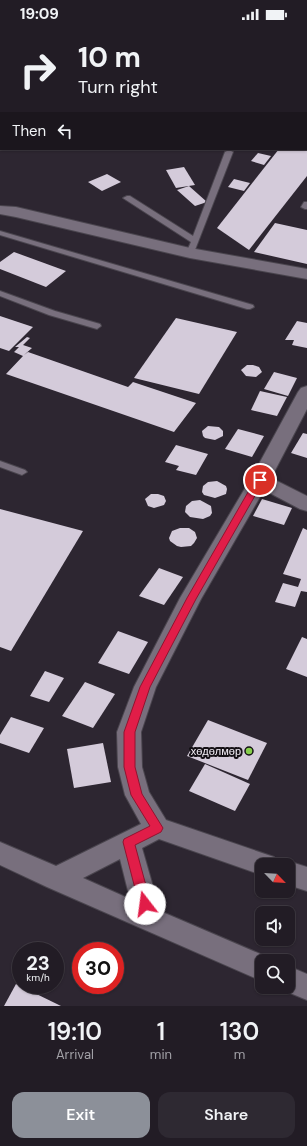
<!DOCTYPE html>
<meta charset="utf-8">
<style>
body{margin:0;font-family:"DM Sans",sans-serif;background:#2e2932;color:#f1f3f6;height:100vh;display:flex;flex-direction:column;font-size:15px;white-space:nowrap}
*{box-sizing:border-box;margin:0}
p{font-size:13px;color:#a2a1a7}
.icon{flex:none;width:22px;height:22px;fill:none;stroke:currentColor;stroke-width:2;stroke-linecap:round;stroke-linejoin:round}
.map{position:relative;height:978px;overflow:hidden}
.side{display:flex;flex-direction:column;background:#221c25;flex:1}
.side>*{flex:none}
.banner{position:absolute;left:0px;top:0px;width:307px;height:122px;box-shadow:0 1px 3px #0004,0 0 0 1px #3f3a42;background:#221c25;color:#f1f3f6;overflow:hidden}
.needle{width:26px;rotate:115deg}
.buttons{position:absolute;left:255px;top:830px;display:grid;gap:8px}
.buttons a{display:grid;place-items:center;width:40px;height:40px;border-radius:8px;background:#221c25;box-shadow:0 1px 3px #0004,0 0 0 1px #3f3a42;font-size:20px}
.speed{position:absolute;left:12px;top:914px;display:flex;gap:8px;font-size:20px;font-weight:700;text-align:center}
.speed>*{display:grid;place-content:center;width:52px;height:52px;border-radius:50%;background:#221c25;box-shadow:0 1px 3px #0004,0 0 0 1px #3f3a42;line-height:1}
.speed small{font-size:10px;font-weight:400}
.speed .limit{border:6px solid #d22;background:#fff;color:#111}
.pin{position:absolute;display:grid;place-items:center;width:34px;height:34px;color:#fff;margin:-17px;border:2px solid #fff;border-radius:50%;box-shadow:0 1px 4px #0007}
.me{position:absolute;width:44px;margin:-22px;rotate:345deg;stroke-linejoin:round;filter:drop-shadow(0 0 3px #0008)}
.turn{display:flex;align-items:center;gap:14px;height:84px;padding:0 12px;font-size:18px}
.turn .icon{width:52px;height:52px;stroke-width:2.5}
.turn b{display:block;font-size:28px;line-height:34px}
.then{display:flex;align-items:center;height:38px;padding:0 12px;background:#0003;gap:8px;font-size:15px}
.eta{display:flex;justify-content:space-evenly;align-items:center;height:68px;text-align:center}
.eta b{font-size:24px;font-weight:600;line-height:28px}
.button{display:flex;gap:8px;margin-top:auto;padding:8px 12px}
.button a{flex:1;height:46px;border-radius:12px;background:#8c9099;color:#fff;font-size:16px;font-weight:600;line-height:46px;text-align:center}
.button a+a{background:#2e2932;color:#f1f3f6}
.status{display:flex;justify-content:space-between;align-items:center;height:28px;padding:0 20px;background:#221c25;direction:ltr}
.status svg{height:11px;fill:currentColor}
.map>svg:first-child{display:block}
</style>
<div class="status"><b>19:09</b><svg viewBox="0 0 49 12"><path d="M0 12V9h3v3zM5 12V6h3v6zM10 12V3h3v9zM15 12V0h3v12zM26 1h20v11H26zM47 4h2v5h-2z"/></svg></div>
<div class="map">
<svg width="307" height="978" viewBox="0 0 307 978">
<rect width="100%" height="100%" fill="#2d2631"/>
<!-- building -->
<g fill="#d4cbda">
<polygon points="279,121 307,121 307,148 249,222 217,200"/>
<polygon points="258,125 271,128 264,137 251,133"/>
<polygon points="184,139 195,157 176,160 166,142"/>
<polygon points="107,146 121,154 102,163 88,154"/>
<polygon points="234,151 250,155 244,163 228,159"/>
<polygon points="189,158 207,174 195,178 177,162"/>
<polygon points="275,195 307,202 307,236 254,224"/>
<polygon points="14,224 66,243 46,259 0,241 0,234"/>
<polygon points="0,288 33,299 9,323 0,320"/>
<polygon points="176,290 237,304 199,366 134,350"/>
<polygon points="297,293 307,295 307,320 292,317 294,312 285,312"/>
<polygon points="27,309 30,310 23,317 32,320 24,327 28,324 128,359 133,354 196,375 174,404 6,346 23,328 14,324 19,319 15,319"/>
<polygon points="247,337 253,337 259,339 262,344 256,349 246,348 241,342"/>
<polygon points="274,344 297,350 288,368 264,361"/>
<polygon points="260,363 287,369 277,388 251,382"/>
<polygon points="208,398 219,399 223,403 223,408 215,412 205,410 203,408 202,403"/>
<polygon points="238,401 264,408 252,429 225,421"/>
<polygon points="303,405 307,406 307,430 291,425"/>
<polygon points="176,417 208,426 196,447 176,442 179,438 165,434"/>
<polygon points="217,453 226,458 227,461 226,466 215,470 204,467 202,464 203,458 208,454"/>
<polygon points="151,466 158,466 164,468 166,473 164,477 154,480 148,478 145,471"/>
<polygon points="262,471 292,480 284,497 253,488"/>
<polygon points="200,472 211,478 212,485 210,488 203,491 190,489 185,484 186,478 192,473"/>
<polygon points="0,481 83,503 11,623 0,619"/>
<polygon points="180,500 189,500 195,504 197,510 194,515 191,518 181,519 177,518 170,513 169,510 172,503"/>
<polygon points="303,500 307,502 307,564 301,563 295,579 275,574 283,555 298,559 301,551 283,546"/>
<polygon points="159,540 183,549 164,577 139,568"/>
<polygon points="118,603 148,614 129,646 98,635"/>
<polygon points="302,609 307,611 307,649 286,641"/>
<polygon points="45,643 64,650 49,674 30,668"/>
<polygon points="85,654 115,666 93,700 62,688"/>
<polygon points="11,689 44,700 29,725 0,715 0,707"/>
<polygon points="208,692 267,715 248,752 187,728"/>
<polygon points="103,715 111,754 74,760 67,721"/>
<polygon points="205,736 250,756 235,783 189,763"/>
<polygon points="16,956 61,978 4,978"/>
</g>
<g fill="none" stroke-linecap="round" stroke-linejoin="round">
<defs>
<g id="service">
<polygon points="229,122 233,124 193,227 187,227 186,225 191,214 123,170 127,168 130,168 193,208 225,124"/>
<polygon points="304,174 307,174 307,181 305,181 301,179"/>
<polygon points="0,203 253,277 254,279 250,281 247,281 0,207"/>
<polygon points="0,263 55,283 100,296 101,298 97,301 49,287 0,268"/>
<polygon points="0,433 25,442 27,444 22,447 0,439"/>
</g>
<g id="minor">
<polygon points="1,11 1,19 0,20 0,12"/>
<polygon points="0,178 16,179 190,220 307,241 307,251 190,230 16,189 0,186"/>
<path d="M307,358V381L271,450L307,468V483L300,481L264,462L201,571L156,659L141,704L142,739L149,764L166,792L274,829L278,837H262V847L159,811L142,820L160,883L272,931L273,933H262V953L47,859L0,837V814L56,838L141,796L125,767L118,739L117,704L134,659L180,570L254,445L298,364L301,360ZM120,831L130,871L83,850Z"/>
<polygon points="288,833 307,839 307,863 288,857 288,837 279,837"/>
<polygon points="288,938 307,946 307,972 278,960 278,959 288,959"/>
</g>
</defs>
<!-- service casing -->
<use href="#service" stroke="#4a454e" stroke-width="2"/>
<!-- minor casing -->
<use href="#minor" stroke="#4a454e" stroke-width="2"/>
<!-- service -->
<use href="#service" fill="#786f7d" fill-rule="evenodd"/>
<!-- minor -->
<use href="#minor" fill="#786f7d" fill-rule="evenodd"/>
</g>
<!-- route -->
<polygon fill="#e11d48" stroke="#92132f" points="260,449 264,452 196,571 150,659 135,704 135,739 142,766 163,800 161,804 135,817 151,876 149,880 145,881 140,880 139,876 123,814 124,811 150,798 131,767 124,739 124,704 140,659 187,570 255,452"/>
<!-- markers -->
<circle fill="#86cf4b" stroke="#141015" stroke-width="1.5" cx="249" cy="723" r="4"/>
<g text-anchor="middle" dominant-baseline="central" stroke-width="4" stroke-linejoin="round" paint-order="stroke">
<!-- poi labels -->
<g font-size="11" fill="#f3eef6" stroke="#141015" text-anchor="end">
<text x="241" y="723">хөдөлмөр</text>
</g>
</g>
</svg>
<div class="buttons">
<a><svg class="needle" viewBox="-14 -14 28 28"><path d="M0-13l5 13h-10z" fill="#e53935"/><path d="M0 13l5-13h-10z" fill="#a2a1a7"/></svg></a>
<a><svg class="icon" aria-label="sound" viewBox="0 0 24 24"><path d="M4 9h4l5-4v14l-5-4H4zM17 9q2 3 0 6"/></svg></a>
<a><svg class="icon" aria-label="search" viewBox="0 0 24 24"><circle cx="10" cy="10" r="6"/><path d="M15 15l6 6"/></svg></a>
</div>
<div class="speed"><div>23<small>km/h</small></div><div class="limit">30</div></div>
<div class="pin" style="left:260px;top:452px;background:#d93025"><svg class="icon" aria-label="arrive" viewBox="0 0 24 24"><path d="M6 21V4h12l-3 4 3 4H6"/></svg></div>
<svg class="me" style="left:145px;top:876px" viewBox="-20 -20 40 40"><circle r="19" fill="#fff"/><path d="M0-13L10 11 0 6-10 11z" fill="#e11d48"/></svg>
<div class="banner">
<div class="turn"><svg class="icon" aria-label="right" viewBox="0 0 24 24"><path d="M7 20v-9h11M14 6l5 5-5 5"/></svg><div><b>10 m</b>Turn right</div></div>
<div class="then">Then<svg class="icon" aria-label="left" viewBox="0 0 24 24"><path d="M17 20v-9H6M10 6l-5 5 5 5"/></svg></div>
</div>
</div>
<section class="side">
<div class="eta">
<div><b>19:10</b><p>Arrival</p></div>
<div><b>1</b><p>min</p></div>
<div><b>130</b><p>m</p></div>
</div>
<div class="button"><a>Exit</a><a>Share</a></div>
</section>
